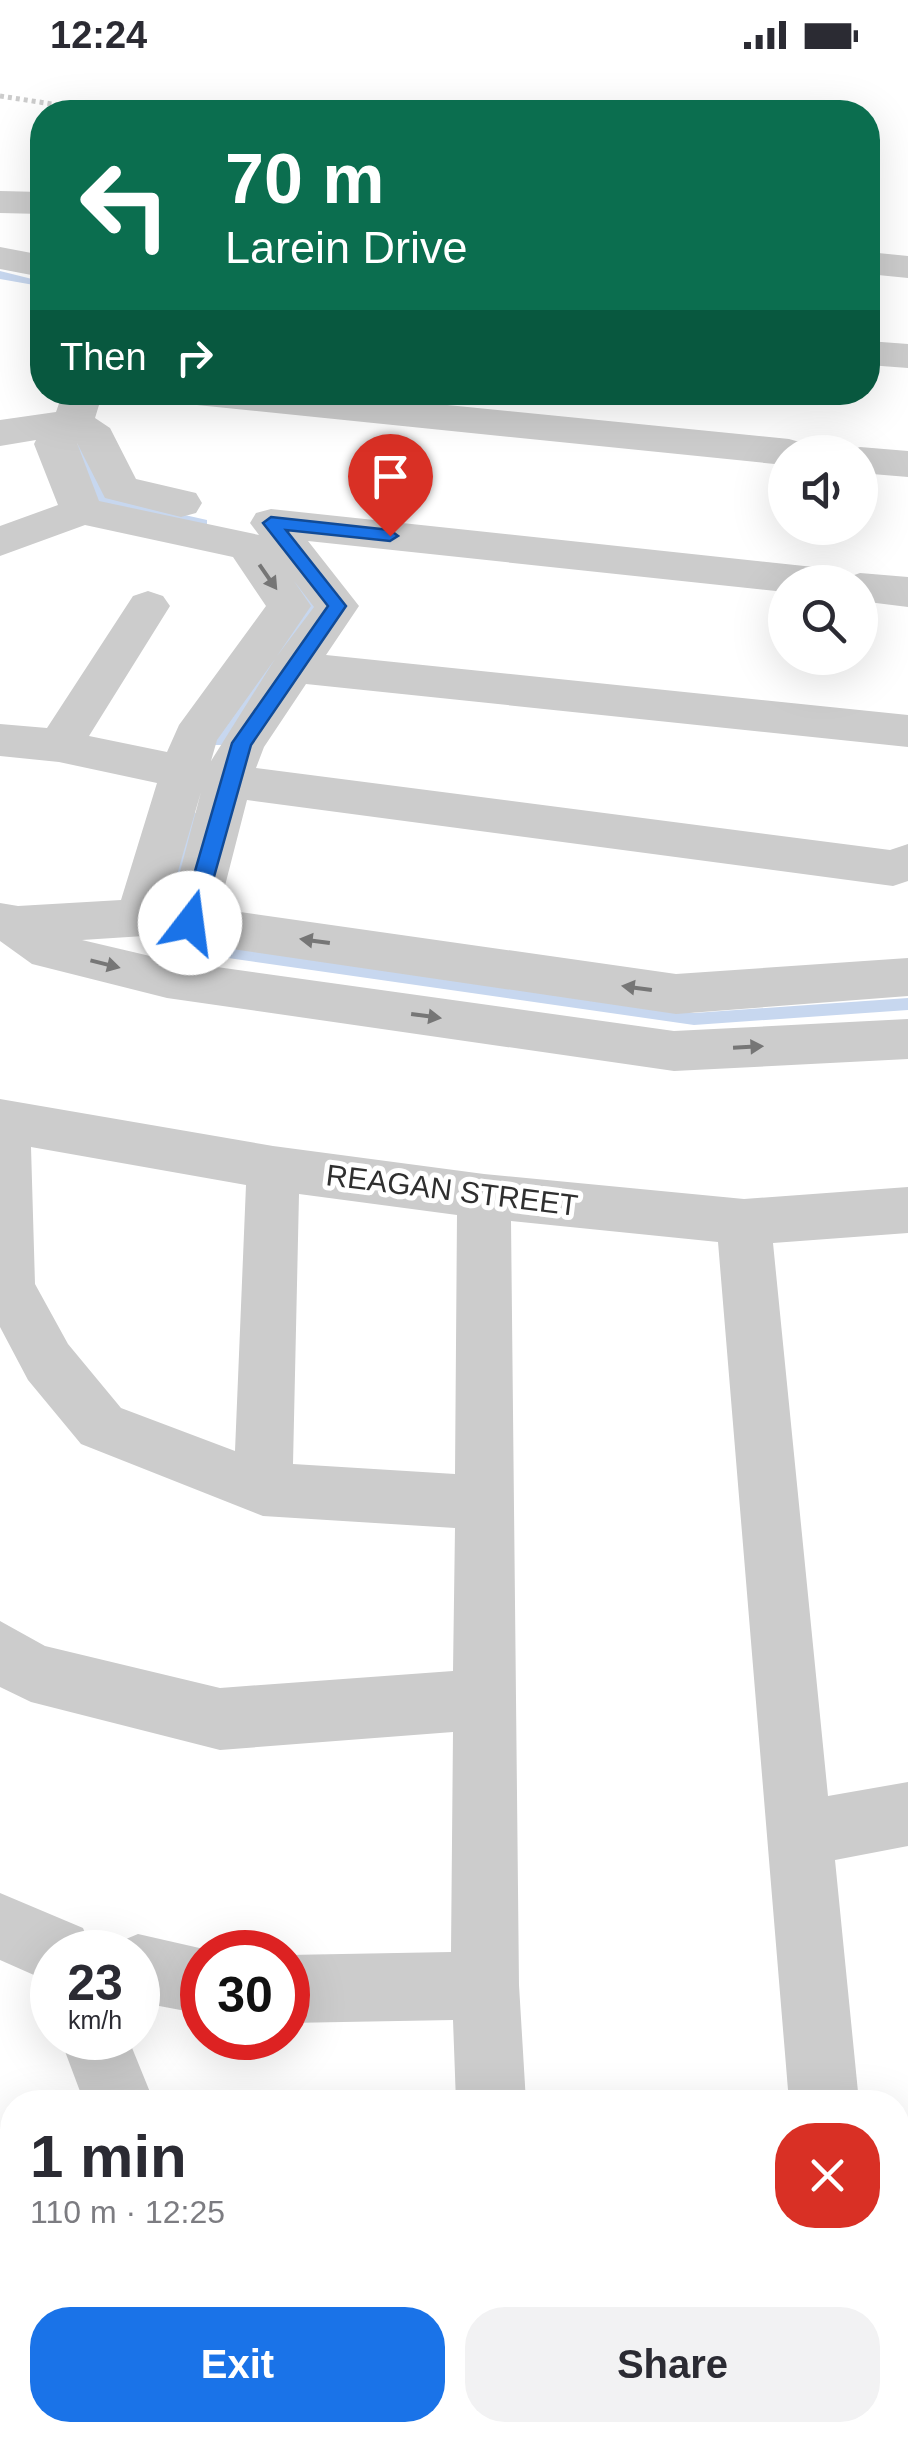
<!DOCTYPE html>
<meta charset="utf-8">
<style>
body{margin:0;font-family:Arial,sans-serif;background:#f2f2f3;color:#2b2b33;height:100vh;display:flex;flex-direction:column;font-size:38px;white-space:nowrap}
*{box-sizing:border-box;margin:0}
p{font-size:32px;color:#7c7c81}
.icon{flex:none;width:55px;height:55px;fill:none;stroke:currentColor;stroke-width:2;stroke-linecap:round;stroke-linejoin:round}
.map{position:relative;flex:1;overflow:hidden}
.sheet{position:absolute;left:0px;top:2020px;width:910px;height:352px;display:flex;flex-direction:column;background:#fff;border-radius:40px 40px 0 0;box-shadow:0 10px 40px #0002}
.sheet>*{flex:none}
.banner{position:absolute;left:30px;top:30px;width:850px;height:305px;border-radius:40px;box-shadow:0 10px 40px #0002;background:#0b6e4f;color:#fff;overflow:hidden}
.controls{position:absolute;left:768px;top:365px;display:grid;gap:20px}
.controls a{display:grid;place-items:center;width:110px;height:110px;border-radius:50%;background:#fff;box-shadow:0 10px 40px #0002;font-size:50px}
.speed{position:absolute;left:30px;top:1860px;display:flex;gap:20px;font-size:50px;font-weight:700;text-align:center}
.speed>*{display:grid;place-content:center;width:130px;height:130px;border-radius:50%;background:#fff;box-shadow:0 10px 40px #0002;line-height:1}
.speed small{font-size:25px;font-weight:400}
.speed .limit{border:15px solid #d22;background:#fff;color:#111}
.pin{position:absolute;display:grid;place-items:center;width:85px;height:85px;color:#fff;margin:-102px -42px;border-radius:50% 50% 50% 0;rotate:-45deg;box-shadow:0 0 10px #0007}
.pin .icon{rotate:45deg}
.me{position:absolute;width:110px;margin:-55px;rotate:15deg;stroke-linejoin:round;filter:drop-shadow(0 0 8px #0008)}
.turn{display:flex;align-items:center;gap:35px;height:210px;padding:0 30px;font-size:45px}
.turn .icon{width:130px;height:130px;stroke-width:2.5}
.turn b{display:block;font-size:70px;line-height:85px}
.then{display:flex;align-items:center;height:95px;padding:0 30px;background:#0003;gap:20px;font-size:38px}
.round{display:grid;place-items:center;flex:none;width:105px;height:105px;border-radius:40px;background:#f2f2f3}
.summary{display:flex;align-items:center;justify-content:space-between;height:170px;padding:0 30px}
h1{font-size:60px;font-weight:700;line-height:75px}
.primary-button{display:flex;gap:20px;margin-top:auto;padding:20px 30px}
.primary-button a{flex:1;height:115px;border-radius:40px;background:#1a73e8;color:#fff;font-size:40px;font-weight:700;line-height:115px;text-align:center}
.primary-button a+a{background:#f2f2f3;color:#2b2b33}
.status{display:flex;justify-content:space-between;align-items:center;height:70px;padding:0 50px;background:#fff;direction:ltr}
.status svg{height:28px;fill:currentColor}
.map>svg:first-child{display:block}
</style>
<div class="status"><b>12:24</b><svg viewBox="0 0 49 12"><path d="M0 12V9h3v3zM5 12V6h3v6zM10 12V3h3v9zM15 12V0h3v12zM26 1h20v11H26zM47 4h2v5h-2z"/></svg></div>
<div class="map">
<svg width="908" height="2371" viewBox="0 0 908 2371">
<rect width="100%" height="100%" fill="#fff"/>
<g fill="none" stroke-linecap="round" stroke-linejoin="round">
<!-- stream -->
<g fill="#c7d7ef" fill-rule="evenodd">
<polygon points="0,201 40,211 34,215 0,209"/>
<polygon points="80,373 87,377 109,428 207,450 207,456 202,457 99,434 73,377"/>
<polygon points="282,491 287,493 319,535 223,675 213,675 213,667 305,535 275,496"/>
<polygon points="193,741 201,747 170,865 175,868 694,943 908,928 908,940 694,955 172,880 155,872 153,868 185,747"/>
</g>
<!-- path -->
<polyline stroke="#ccc" stroke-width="5" stroke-dasharray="4 4" stroke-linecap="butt" points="0,26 104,42"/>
<!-- minor -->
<g fill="#ccc" fill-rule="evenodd">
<polygon points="0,121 42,122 42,144 0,143"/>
<polygon points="0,177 42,185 42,207 0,199"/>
<polygon points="868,182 908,186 908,208 868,204"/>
<polygon points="868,271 908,274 908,298 868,295"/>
<path d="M63,322H103L95,348L110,358L136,409L196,423L202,433L196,443L181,447L105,428L77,373L99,431L259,465L250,453L256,443L271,439L823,498L838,502L843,509L860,503L908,507V537L860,531V512H785V522L308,471L359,536L326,585L908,645V677L306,614L264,677L256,698L890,780L908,774V811L893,816L247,730L219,839L676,904L908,888V926L676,944L144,866L82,870L167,890L674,961L908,949V989L674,1001L167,928L32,894L0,871V833L18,836L121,830L157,713L59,692L0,686V654L47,658L133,526L148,521L163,526L170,536L89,666L167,682L179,655L266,536L233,487L85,455L0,486V456L58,435L34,374L36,370L0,376V350L56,342ZM294,511L314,537L277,586L311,536ZM275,589L211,691L217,670ZM201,722L172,832H169Z"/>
<polygon points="167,322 317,322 789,369 803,373 809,382 785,382 785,395 187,334 173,331"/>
<polygon points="860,377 908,381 908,407 860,403 860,382 844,382"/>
<path d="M0,1029L273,1076L484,1104L744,1129L908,1117V1163L773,1173L828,1726L908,1712V1776L835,1790L859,2032H789L718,1172L511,1151L519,1915L526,2032H456L453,1950L288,1953V1885L451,1882L453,1662L220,1680L31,1632L0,1617V1551L45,1576L220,1618L453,1601L455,1458L263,1446L81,1374L28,1310L0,1257ZM31,1077L246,1115L235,1381L121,1338L68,1274L35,1214ZM299,1124L457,1145L455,1404L293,1394Z"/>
<polygon points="0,1823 83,1858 92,1882 52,1882 52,1913 0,1890"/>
<polygon points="138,1864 217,1882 202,1882 202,1944 138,1932 138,1882 111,1882 114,1874"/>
<polygon points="60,1968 128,1968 154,2032 84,2032"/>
<polygon points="908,2057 908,2127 898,2129 898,2059"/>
<polygon points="898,2273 908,2277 908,2371 887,2371 878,2360 898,2360"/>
<polygon points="12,2292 12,2360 69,2360 65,2371 0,2371 0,2294"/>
</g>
</g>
<!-- one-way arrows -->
<defs><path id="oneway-solid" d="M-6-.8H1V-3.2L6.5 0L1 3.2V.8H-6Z" transform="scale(2.5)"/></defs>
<g fill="#767676">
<use href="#oneway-solid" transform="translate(268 507) rotate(55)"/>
<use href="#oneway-solid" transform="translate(315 871) rotate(-172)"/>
<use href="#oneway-solid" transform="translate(105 894) rotate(14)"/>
<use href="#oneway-solid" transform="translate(637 918) rotate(-172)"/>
<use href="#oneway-solid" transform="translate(426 946) rotate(8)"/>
<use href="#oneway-solid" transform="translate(748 977) rotate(-3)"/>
</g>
<!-- route -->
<polygon fill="#1a73e8" stroke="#114b97" stroke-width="2.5" points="271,447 390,460 398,466 390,471 286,460 346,536 251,675 201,853 190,860 180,853 232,673 328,536 263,453"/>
<g text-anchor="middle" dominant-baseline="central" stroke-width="10" stroke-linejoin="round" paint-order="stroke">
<!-- street labels -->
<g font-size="30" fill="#2f2f2f" stroke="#fff">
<text transform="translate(452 1120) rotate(7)">REAGAN STREET</text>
</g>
</g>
</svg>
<div class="controls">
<a><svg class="icon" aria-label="sound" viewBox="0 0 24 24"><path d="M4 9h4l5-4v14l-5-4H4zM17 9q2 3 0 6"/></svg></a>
<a><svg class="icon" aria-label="search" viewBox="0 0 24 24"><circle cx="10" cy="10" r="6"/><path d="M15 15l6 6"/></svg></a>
</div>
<div class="speed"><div>23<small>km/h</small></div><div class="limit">30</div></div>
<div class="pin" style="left:390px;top:466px;background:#d93025"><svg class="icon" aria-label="arrive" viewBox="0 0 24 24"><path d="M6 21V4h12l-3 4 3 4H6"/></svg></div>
<svg class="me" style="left:190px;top:853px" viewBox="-20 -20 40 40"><circle r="19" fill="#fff"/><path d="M0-13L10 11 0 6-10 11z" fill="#1a73e8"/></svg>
<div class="banner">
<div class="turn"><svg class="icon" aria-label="left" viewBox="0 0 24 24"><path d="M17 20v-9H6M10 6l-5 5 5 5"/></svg><div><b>70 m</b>Larein Drive</div></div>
<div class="then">Then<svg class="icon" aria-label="right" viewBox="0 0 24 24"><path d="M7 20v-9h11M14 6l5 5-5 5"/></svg></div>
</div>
<section class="sheet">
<div class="summary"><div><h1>1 min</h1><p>110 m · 12:25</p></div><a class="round" style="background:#d93025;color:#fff"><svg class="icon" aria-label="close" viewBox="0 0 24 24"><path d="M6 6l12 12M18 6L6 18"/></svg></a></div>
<div class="primary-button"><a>Exit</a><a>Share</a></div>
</section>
</div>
